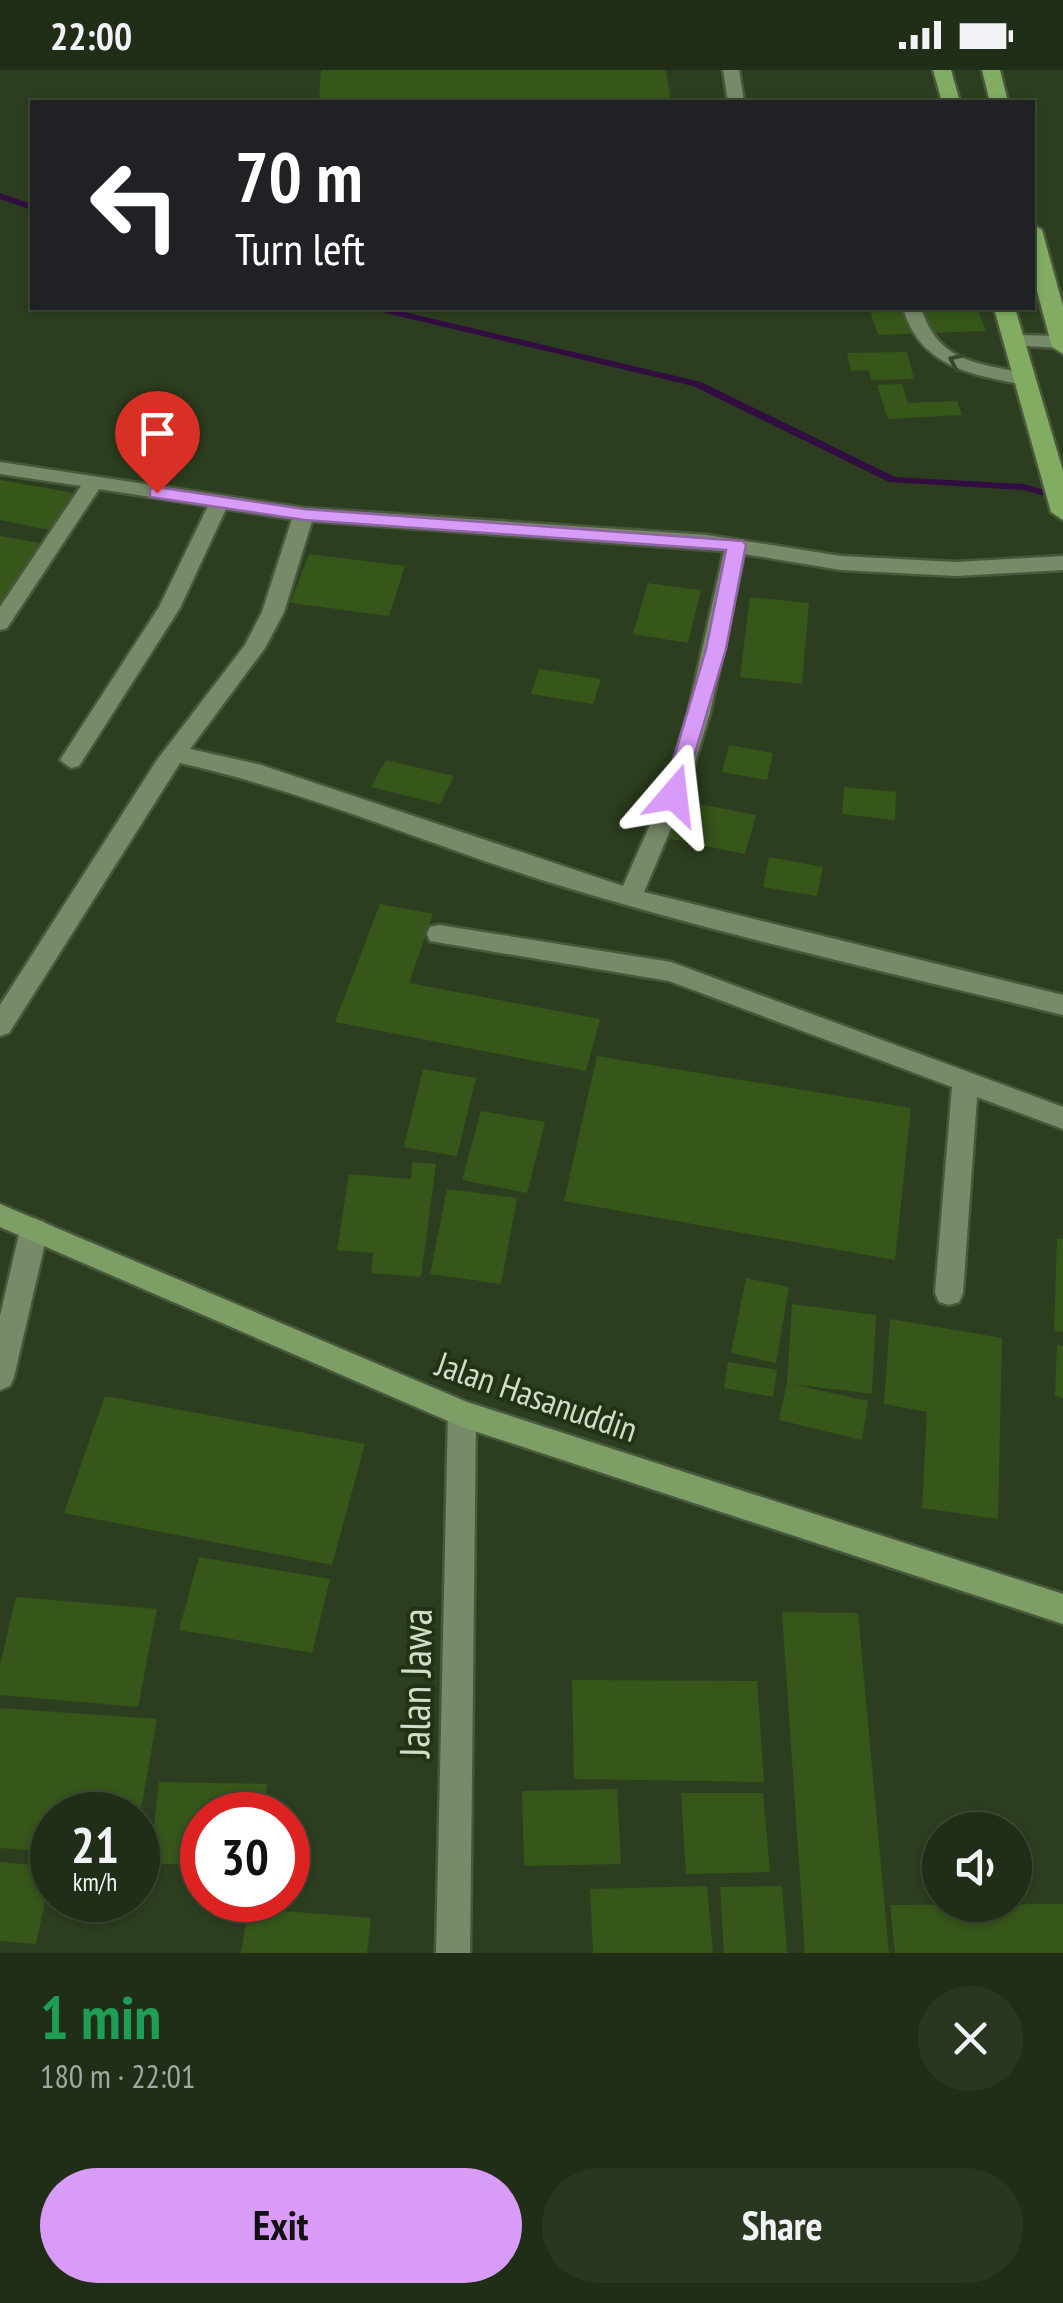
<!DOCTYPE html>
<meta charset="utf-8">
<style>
body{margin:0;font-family:"PT Sans Narrow",sans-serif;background:#293620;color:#f1f3f6;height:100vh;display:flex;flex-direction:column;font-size:38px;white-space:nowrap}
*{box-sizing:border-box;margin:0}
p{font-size:32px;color:#a2a8a1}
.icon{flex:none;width:55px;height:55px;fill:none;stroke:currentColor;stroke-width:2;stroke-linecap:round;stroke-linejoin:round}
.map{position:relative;height:1883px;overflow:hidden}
.side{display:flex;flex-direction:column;background:#212e17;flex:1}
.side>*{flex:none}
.guide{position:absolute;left:30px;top:30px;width:1005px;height:210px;border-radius:0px;box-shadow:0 2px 8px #0004,0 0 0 2px #3e4a36;background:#202124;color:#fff;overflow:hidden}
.tools{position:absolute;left:922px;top:1742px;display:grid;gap:20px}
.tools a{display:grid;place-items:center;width:110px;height:110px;border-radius:50%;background:#212e17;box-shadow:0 2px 8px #0004,0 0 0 2px #3e4a36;font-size:50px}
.speed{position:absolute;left:30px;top:1722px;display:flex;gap:20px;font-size:50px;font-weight:700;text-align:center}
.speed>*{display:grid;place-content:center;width:130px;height:130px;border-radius:50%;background:#212e17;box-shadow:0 2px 8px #0004,0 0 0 2px #3e4a36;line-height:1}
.speed small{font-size:25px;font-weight:400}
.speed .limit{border:15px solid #d22;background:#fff;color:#111}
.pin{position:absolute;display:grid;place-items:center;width:85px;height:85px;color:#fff;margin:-102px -42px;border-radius:50% 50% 50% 0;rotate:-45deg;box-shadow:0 0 10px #0007}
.pin .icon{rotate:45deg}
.me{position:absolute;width:110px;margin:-55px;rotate:17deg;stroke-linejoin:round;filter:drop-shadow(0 0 8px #0008)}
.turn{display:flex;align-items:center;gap:35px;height:210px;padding:0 40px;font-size:45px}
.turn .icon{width:130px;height:130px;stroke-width:2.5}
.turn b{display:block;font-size:70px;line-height:85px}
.round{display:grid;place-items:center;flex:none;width:105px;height:105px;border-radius:52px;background:#293620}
.overview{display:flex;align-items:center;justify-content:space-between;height:170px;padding:0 40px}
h1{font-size:60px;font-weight:800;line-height:75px;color:#1e9e55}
.action{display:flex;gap:20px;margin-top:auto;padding:20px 40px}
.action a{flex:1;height:115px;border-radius:60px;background:#d89bf8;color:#111;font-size:40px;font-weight:800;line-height:115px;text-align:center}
.action a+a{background:#293620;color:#f1f3f6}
.status{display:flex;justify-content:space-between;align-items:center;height:70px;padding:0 50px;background:#212e17;direction:ltr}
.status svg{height:28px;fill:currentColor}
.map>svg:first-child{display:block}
</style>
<div class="status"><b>22:00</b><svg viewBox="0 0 49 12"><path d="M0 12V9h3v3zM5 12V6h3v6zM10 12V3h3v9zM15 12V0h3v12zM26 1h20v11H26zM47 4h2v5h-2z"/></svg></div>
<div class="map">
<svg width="1063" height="1883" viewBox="0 0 1063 1883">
<rect width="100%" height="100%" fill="#2c3e1f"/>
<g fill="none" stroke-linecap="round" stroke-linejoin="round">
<!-- stream -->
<g fill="#310d41" fill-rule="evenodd">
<polygon points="0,123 32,134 32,140 0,129"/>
<polygon points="372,238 387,238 701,312 895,407 1023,414 1063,425 1063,431 1023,420 889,412 693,316 377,241"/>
</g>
</g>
<!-- building -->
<g fill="#36561a">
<polygon points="321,0 666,0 671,32 319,32"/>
<polygon points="869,238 977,238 986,261 878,265"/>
<polygon points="907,282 914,309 871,310 869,300 851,301 847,283"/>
<polygon points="902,314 908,333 957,331 962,345 888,349 877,315"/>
<polygon points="0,410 85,425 58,462 0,450"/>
<polygon points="0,466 45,474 0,547"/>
<polygon points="309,484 405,496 389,546 290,533"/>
<polygon points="648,513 701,520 688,573 633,564"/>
<polygon points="750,527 809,533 802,614 740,607"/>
<polygon points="539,599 601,609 593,634 531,624"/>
<polygon points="729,675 773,683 767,710 722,702"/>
<polygon points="386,690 454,706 440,734 371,717"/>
<polygon points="844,717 896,722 895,750 842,744"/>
<polygon points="679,730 756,745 745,784 667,768"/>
<polygon points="769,787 823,797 817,826 763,817"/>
<polygon points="380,834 433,844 409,913 600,949 586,1001 335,952"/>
<polygon points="597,986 911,1038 895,1190 564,1131"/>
<polygon points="423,999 476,1008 457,1086 404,1077"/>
<polygon points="481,1041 545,1052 527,1123 462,1110"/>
<polygon points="412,1092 436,1094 421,1207 371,1203 373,1183 337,1180 349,1104 411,1109"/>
<polygon points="447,1119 517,1128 501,1214 430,1204"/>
<polygon points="1057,1168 1063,1169 1063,1262 1054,1261"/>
<polygon points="746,1208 789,1217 776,1293 731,1283"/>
<polygon points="792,1234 876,1245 872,1324 792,1314 868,1331 862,1370 779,1350 787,1313"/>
<polygon points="890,1249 1002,1268 998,1449 922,1438 927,1342 884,1334"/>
<polygon points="1057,1275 1063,1276 1063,1328 1055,1326"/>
<polygon points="728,1292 777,1300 773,1327 724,1318"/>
<polygon points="105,1326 365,1374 332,1495 64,1443"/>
<polygon points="199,1487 330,1509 312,1583 179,1560"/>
<polygon points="16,1527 157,1539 138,1637 0,1625 0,1595"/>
<polygon points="782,1542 858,1543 889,1883 805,1883"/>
<polygon points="572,1610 757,1611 764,1712 574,1709"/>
<polygon points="0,1638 157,1649 140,1745 52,1745 52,1782 0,1778"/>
<polygon points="159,1712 267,1714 264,1745 202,1745 202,1794 150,1794"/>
<polygon points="617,1719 621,1794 524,1796 522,1721"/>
<polygon points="681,1723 763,1723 770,1802 686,1804"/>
<polygon points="0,1792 52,1797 36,1874 0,1871"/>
<polygon points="707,1816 713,1883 593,1883 590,1819"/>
<polygon points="782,1816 787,1883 724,1883 720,1817"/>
<polygon points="1063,1834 1063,1883 895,1883 890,1835"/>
<polygon points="248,1838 371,1848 367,1883 241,1883"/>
</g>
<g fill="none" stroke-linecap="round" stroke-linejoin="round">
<defs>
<g id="minor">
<polygon points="723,0 739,0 744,32 728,32"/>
<path d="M903,238H921C939,295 981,293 1033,305L1035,309L1026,315C972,305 920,297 903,238Z"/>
<polygon points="1014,265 1063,266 1063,278 1007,275 1007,267"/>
<path d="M0,392L304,438L707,465L841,486L956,492L1063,486V500L956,506L841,500L744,484L710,643L685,725L644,822L1063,925V945C891,903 717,864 548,812C425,773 306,721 180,693L9,963L0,966V935L157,690L245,575L262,542L292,449L226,439L180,538L79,696L71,698L60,690L159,537L208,436L99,419L7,558L0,560V537L81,416L0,404ZM312,451L724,481L688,643L663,725L623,816L261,695L190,679L265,578L284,542Z"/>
<polygon points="439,855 671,892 1063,1037 1063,1059 977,1027 963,1223 959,1232 949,1235 939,1232 935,1223 952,1017 669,911 430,871 427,864 430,857"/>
<polygon points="34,1148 44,1152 48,1160 14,1307 10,1316 0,1320 0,1246 20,1160 24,1152"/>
<polygon points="462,1331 472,1335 476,1344 470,1883 436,1883 448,1344 452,1335"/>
</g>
<polygon id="major" points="0,1134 467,1332 1063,1524 1063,1554 462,1357 0,1157"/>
<g id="highway">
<polygon points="933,0 951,0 960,32 942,32"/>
<polygon points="982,0 1000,0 1008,32 990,32"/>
<polygon points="1032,154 1042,160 1063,236 1063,284 1052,277 1032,202"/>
<polygon points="994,238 1015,238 1063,401 1063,450 1051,442"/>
</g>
</defs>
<!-- minor casing -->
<use href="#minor" stroke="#49583d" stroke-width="5"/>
<!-- major casing -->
<use href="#major" stroke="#49583d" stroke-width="5"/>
<!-- highway casing -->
<use href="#highway" stroke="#49583d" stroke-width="5"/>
<!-- minor -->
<use href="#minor" fill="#778b69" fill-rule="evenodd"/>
<!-- major -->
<use href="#major" fill="#7d9f65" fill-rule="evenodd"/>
<!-- highway -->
<use href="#highway" fill="#81ac62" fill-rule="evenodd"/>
</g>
<!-- one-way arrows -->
<defs><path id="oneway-chevron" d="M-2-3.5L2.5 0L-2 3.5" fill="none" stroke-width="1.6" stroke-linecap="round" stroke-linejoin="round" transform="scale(2.5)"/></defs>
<use stroke="#37492a" href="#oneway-chevron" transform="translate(956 291) rotate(-155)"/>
<!-- route -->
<polygon fill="#d89bf8" stroke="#8c65a1" stroke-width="2.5" points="157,417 304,439 743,471 746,475 726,579 681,730 666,730 663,725 706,579 726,480 304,450 150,427 150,419"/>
<g text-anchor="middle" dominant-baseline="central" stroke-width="8" stroke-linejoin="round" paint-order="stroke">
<!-- street labels -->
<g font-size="35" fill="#d1dcc9" stroke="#223315">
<text transform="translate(537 1326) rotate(19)">Jalan Hasanuddin</text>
</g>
<!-- near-street labels -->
<g font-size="42" fill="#d1dcc9" stroke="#223315">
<text transform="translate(415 1613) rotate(-89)">Jalan Jawa</text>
</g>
</g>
</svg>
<div class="tools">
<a><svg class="icon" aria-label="sound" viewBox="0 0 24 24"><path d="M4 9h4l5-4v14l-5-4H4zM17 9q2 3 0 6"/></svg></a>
</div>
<div class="speed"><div>21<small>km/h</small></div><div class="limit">30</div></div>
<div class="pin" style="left:157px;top:423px;background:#d93025"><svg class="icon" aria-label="arrive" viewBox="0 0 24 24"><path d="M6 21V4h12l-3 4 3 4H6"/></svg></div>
<svg class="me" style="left:674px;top:725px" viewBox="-20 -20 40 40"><path d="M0-17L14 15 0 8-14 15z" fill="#d89bf8" stroke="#fff" stroke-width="4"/></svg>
<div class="guide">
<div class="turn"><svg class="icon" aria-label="left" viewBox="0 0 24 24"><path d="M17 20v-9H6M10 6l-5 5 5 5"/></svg><div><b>70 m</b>Turn left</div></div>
</div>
</div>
<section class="side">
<div class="overview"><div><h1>1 min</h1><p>180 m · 22:01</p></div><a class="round"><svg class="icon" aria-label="close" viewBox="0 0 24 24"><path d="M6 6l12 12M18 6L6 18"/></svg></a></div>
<div class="action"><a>Exit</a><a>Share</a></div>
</section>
